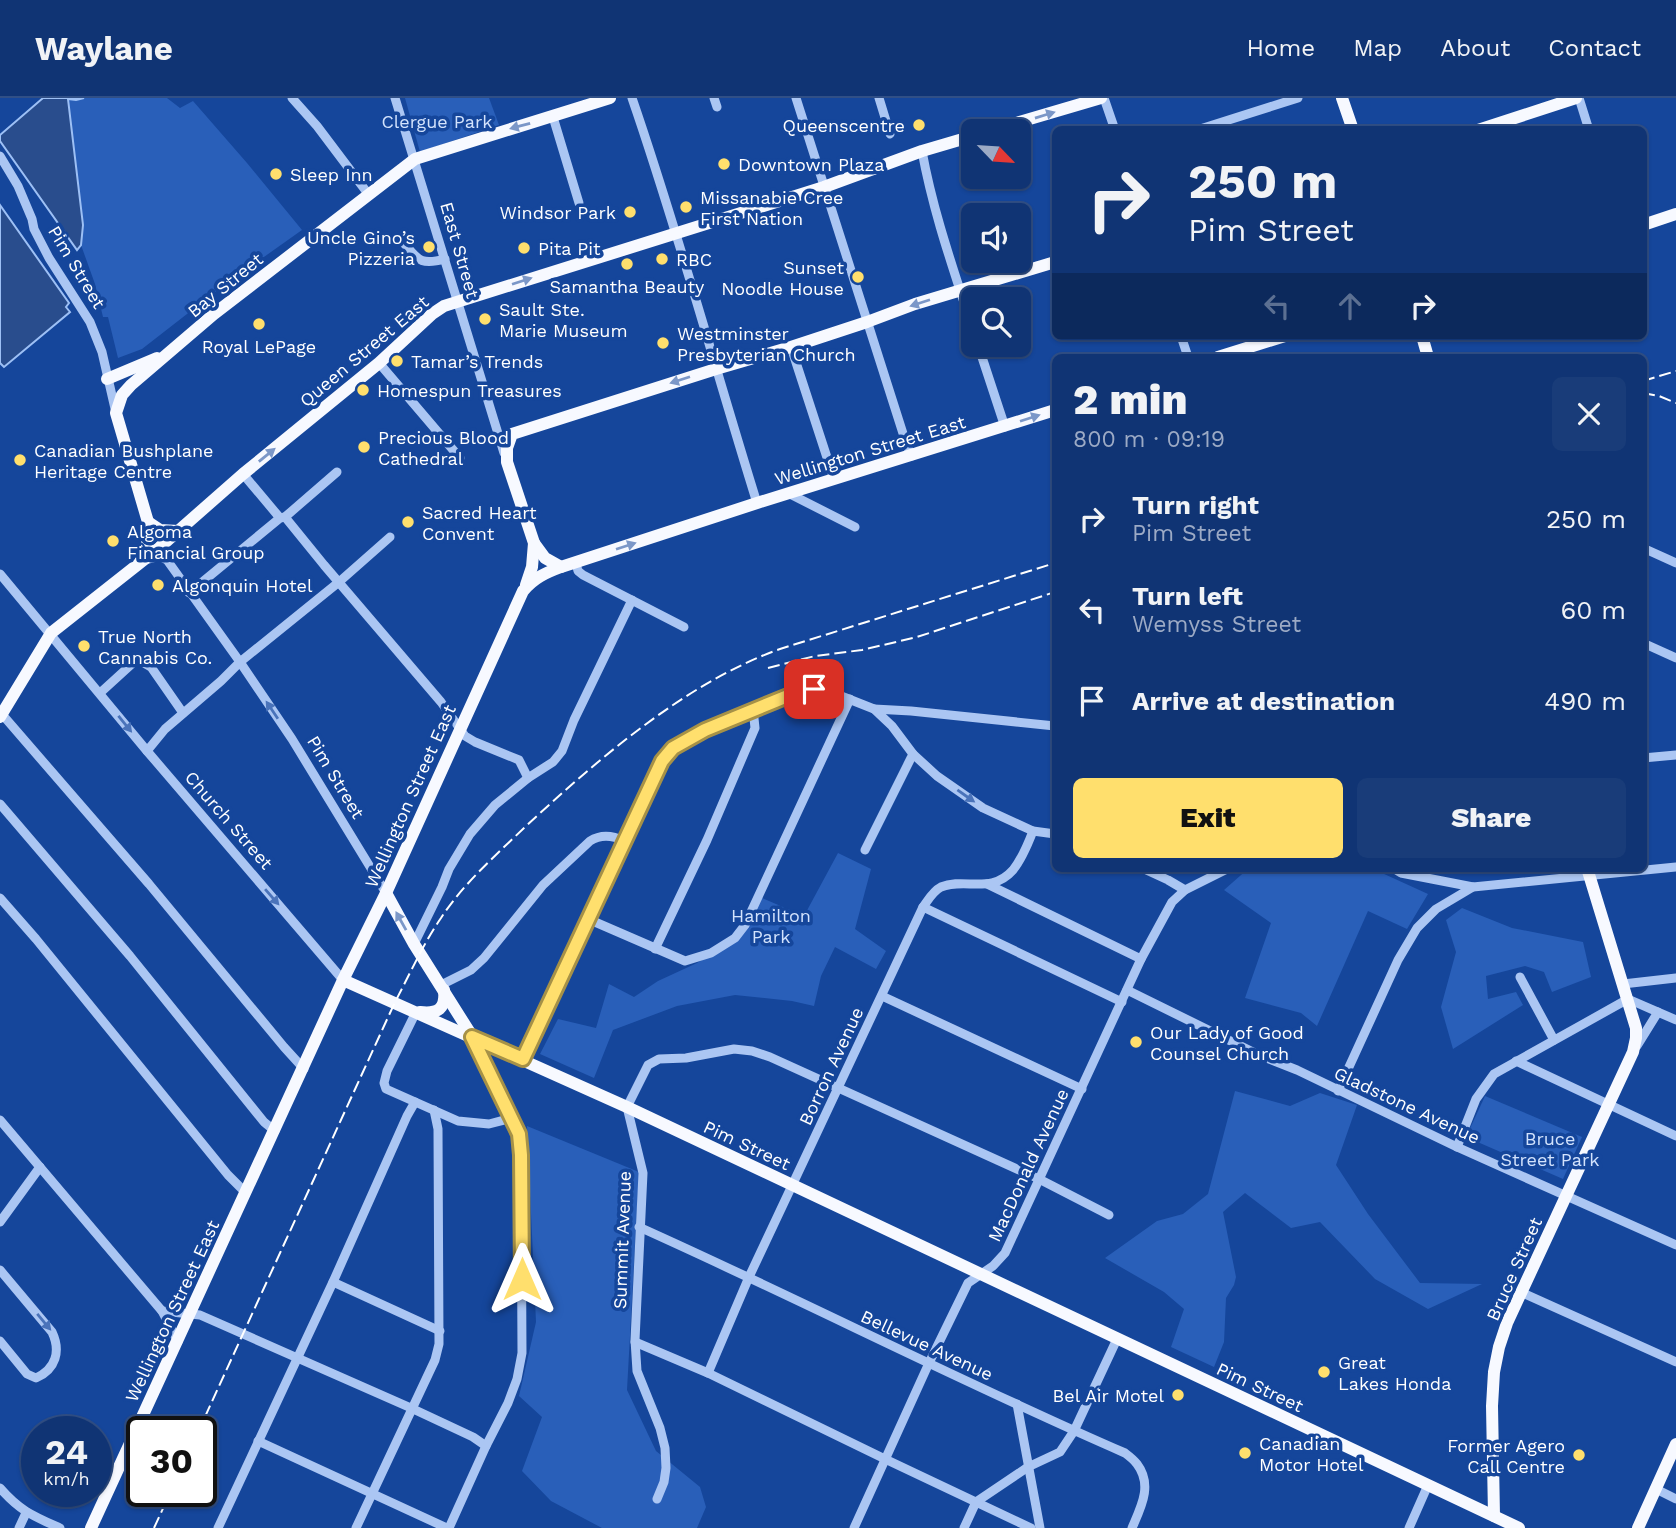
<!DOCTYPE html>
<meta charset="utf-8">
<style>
body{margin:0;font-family:"Work Sans",sans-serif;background:#193c79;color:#f1f3f6;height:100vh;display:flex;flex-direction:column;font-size:26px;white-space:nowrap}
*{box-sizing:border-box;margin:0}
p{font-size:23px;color:#9caac5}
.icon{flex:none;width:38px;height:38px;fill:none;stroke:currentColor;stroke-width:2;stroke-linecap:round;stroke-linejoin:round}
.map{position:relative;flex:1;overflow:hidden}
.drawer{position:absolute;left:1052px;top:256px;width:595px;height:518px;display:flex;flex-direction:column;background:#103474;border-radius:10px;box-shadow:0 2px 5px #0004,0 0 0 2px #304f86}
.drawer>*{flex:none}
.banner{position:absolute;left:1052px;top:28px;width:595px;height:214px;border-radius:10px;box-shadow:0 2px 5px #0004,0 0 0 2px #304f86;background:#103474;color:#f1f3f6;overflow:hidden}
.needle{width:46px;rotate:115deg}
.controls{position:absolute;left:961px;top:21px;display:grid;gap:14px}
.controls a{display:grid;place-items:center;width:70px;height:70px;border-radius:10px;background:#103474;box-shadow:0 2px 5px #0004,0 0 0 2px #304f86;font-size:35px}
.speed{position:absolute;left:21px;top:1318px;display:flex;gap:14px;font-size:35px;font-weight:700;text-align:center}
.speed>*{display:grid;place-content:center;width:91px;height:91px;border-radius:50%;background:#103474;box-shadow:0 2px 5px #0004,0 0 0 2px #304f86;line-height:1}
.speed small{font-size:18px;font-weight:400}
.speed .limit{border:4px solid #111;border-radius:10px;background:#fff;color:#111}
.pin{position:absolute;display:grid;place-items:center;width:60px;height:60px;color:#fff;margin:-30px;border-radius:14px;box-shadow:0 4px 10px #0006}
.me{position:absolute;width:77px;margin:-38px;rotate:0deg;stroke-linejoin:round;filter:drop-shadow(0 0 5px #0008)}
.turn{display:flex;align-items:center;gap:24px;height:147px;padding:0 21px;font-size:32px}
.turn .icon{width:91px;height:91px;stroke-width:2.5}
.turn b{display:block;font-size:49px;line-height:60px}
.lanes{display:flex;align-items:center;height:66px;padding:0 21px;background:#0003;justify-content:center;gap:35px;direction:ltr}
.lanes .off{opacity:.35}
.round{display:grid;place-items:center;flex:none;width:74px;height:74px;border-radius:10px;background:#193c79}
.headline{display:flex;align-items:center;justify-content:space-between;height:119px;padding:0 21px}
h1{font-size:42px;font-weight:800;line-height:52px}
.button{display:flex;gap:14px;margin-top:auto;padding:14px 21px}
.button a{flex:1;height:80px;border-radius:10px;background:#ffdf6d;color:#111;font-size:28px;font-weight:800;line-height:80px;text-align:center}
.button a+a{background:#193c79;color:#f1f3f6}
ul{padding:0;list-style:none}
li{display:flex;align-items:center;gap:21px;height:91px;padding:0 21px}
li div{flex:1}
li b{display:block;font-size:26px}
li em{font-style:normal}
header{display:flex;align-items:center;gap:42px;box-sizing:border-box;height:98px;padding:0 35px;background:#103474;border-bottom:2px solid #304f86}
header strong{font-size:33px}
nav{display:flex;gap:38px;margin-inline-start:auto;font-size:24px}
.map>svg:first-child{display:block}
</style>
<header>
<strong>Waylane</strong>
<nav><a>Home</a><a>Map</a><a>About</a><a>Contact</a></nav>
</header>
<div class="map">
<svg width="1676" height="1430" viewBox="0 0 1676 1430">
<rect width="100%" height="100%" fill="#15469b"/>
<!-- green -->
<g fill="#295fb9">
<polygon points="68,0 76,2 84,0 167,0 180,10 193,3 247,65 302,132 223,188 142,251 118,260 108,219 103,219 95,186 81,147 83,127"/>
<polygon points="405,0 489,0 499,27 420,54"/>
<polygon points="838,755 871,771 855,831 886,853 876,871 835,849 821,878 814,908 792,903 735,897 677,908 613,932 594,980 540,956 558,921 596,930 609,886 634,899 658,883 697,865 740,839 762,800 804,818"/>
<polygon points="1249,770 1371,770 1428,796 1407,831 1368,813 1317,928 1301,915 1245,900 1271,825 1224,792"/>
<polygon points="1462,810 1512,830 1583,844 1591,879 1552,894 1544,874 1525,868 1486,878 1488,901 1516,894 1523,907 1453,951 1441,909 1456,854 1446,822"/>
<polygon points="1235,993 1290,1008 1320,995 1357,1007 1336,1067 1368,1116 1420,1185 1482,1186 1428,1211 1375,1181 1320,1124 1291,1130 1245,1095 1223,1114 1236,1179 1234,1187 1226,1200 1224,1244 1214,1269 1171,1249 1184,1211 1164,1194 1105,1160 1157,1123 1183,1116 1208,1096"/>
<polygon points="1485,998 1582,1039 1563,1081 1466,1039"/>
<polygon points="527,1028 639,1074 627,1292 656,1353 700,1389 706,1409 697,1430 602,1430 551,1403 522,1373 542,1319 519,1298 536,1224"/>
</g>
<!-- water -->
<g fill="#294d8d" stroke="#9dc0f5" stroke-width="2">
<polygon points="43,0 84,0 76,2 68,1 83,127 81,147 77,152 0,43 0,37"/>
<polygon points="0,107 69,205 66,209 70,214 4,269 0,265"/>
</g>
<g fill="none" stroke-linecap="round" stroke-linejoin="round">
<!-- minor -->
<g stroke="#abc6f3" stroke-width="9">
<polyline points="292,0 317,28 369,97"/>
<polyline points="395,0 504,355"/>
<path d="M632,0C678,133 715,270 757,405"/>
<polyline points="714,0 717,9"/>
<polyline points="796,0 907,348 912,358"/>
<polyline points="879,0 890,36"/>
<polyline points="1104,0 1115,32"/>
<polyline points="1579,0 1589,32"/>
<polyline points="553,19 579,105"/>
<polyline points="1197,32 1298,0"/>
<path d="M922,53C933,114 954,173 973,232"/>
<polyline points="0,58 18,88 32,121 34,131 49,160 90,224 102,254 116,315"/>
<path d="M402,143C418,161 419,168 445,161"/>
<polyline points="1181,238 1188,259"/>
<polyline points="978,247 1005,329"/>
<polyline points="791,249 834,381"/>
<polyline points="379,265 460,360"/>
<polyline points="243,376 280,420"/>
<polyline points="788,395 855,429"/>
<polyline points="285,419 324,467 441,604 465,638 475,644 519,662 528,680"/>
<polyline points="1643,450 1676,465"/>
<polyline points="149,461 160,458 167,462 240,564 292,641 386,795"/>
<polyline points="576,465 578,473 583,477 684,529"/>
<polyline points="0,476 147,653 343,882"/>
<polyline points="189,495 280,420 285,419 337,374"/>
<polyline points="1643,545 1676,560"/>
<polyline points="100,595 134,564 139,562 151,569 183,615"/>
<polyline points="874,611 911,613 1055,628"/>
<polyline points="0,614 149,786 284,949 304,971"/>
<polyline points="147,653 165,631 221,583 240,564 339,484 390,439"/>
<polyline points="1643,660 1676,657"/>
<polyline points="0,706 130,858 264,1024 275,1033"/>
<polyline points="865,752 913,656"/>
<polyline points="1142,770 1168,782 1185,792"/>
<polyline points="1393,770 1401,775 1473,789"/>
<polyline points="987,786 1141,861"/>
<polyline points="0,800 36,841 228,1077 246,1095"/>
<polyline points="923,809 1122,904"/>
<polyline points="588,821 685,863 711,855 735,840 745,827 850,601"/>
<polyline points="414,846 442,789 449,771 470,736 495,707 528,680 553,664 562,653 574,622 632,502"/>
<polyline points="655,851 707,742 755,630 753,611"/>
<polyline points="1520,879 1554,942"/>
<polyline points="1623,886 1676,880"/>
<path d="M441,887L471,872L484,860L543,787L590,743C601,736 612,737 624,743"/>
<polyline points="1127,892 1259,957 1297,972 1457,1049 1676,1147"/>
<polyline points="882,898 1082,991"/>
<polyline points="416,914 387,973 384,985 386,991 458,1023 489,1026 512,1020"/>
<polyline points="1637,948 1658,914"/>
<polyline points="523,962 662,663 673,650 705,632 753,611 800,593 814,591 826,592 874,611 892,628 913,656 937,678 983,710 1033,733 1055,736"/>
<polyline points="1516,963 1676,1038"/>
<polyline points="1338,993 1398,862 1417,830 1436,811 1473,789 1676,769"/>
<polyline points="0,1022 162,1213 178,1244"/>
<polyline points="1457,1049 1476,1001 1494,976 1628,901 1676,922"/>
<polyline points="0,1124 40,1069"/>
<path d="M639,1129C802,1202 961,1284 1125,1355C1129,1358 1134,1362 1137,1366C1153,1387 1141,1409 1132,1430"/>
<path d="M0,1172L52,1234C61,1253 56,1271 36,1280L27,1276L0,1243"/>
<polyline points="333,1184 440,1233"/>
<polyline points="1523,1195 1676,1264"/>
<polyline points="162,1213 200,1217 411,1310 473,1339 486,1348"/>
<polyline points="635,1244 708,1275 885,1361 1031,1430"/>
<path d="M708,1275L749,1179L923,809C928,802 933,793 941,789C965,779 991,797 1013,772C1022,761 1028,746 1033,733"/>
<polyline points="1017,1306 1040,1430"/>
<polyline points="258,1343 447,1430"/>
<path d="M0,1390C20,1413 33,1418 60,1430"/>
<polyline points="1656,1391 1676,1401"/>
<polyline points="657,1401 664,1384 666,1370 665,1350 660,1330 637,1273 635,1242 643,1075 627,1009 648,967 659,961 686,960 734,951 752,953 770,959 1039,1081 1109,1117"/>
<polyline points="19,1430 26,1415"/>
<polyline points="218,1430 333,1184 407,1018 415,1004"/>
<polyline points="356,1430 435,1262 439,1246 438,1031 434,1012"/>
<polyline points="449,1430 486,1348 508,1305 517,1281 522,1255 521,1057 519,1036 472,940"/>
<polyline points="854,1430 929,1265 968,1185 993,1168 1005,1155 1141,861 1172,804 1185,792 1229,770"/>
<polyline points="964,1430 976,1404 1028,1369 1060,1354 1074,1333 1117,1241"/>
<polyline points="1409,1430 1428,1387"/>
</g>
<!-- major -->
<g stroke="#f7f9ff" stroke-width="12">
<polyline points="1342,0 1353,32"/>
<polyline points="1478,32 1576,0"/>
<polyline points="989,33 1101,0"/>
<polyline points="1643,127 1676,116"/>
<polyline points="1422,238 1428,259"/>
<polyline points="1218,259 1285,238"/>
<polyline points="107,281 157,260"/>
<polyline points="148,424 160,432 178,433"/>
<polyline points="534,445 545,460 561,469"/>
<polyline points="141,461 147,450 148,424 116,315 122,297 131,287 214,216 415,61 610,0"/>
<polyline points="526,487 532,469 534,445 507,364 507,350 512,336 716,271 791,249 867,224 915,206 1055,164"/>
<polyline points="0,619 51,535 160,449 243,376 379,265 432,216 444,208 824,89 922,53 973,38"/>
<polyline points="386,795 414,846 472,938"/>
<polyline points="343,882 627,1009 1519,1430"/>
<path d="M420,914C438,916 446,911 444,892"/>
<polyline points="1494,1418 1492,1308 1494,1274 1499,1249 1507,1225 1633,954 1636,940 1636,930 1587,770"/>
<path d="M91,1430L343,882L386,795L523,493C534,480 545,475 561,469L757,405L1055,312"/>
<polyline points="1638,1430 1676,1346"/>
</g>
<!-- rail -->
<g stroke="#fff" stroke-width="2" stroke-dasharray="12 5" stroke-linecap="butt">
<polyline points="1643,283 1676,273"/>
<polyline points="1643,295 1659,298 1676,305"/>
<polyline points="768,570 815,558 862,552 917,539 1055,494"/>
<path d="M198,1334L395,904C410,876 423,846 441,820C463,786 495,758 524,730C597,662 685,585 780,551L1055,465"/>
<polyline points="154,1430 171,1393"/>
</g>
</g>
<!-- one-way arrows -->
<defs><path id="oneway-solid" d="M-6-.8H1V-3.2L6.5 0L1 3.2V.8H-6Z" transform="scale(1.75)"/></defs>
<g fill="#7b97c8">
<use href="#oneway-solid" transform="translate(1045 17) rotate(-17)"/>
<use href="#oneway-solid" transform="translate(520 28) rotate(165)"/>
<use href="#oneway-solid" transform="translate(522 183) rotate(-18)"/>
<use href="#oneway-solid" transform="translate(920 205) rotate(162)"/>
<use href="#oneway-solid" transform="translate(680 282) rotate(162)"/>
<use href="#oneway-solid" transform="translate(1030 320) rotate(-18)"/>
<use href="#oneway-solid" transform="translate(267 357) rotate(-39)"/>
<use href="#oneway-solid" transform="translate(626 448) rotate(-18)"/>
<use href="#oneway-solid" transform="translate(401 823) rotate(-119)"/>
</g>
<g fill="#4a73ba">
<use href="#oneway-solid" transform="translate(272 612) rotate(-124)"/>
<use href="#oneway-solid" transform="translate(125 626) rotate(51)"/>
<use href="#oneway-solid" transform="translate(966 698) rotate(35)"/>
<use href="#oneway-solid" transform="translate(272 799) rotate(49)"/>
<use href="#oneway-solid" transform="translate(44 1224) rotate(50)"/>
</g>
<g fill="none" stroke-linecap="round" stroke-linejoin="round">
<defs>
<polyline id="route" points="522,1181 521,1057 519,1036 472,939 523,961 662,663 673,650 705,632 800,593 814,591"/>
</defs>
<!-- route casing -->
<use href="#route" stroke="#a69147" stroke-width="18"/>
<!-- route -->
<use href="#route" stroke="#ffdf6d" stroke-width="12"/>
</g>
<!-- markers -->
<g fill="#ffdf6d" stroke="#15469b" stroke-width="2.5">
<circle cx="919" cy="27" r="7"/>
<circle cx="724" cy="66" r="7"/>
<circle cx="276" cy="76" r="7"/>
<circle cx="686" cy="109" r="7"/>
<circle cx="630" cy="114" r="7"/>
<circle cx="429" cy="149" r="7"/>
<circle cx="524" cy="150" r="7"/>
<circle cx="662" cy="161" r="7"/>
<circle cx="627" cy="166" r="7"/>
<circle cx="858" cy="179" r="7"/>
<circle cx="485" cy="221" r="7"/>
<circle cx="259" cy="226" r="7"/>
<circle cx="663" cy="245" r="7"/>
<circle cx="397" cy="263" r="7"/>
<circle cx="363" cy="292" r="7"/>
<circle cx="364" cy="349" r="7"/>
<circle cx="20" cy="362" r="7"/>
<circle cx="408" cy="424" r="7"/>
<circle cx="113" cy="443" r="7"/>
<circle cx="158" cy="487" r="7"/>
<circle cx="84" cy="548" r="7"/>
<circle cx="1136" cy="944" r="7"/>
<circle cx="1324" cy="1274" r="7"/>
<circle cx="1178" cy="1297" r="7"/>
<circle cx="1245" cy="1355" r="7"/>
<circle cx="1579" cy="1357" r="7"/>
</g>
<g text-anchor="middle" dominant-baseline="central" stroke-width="7" stroke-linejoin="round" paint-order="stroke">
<!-- park labels -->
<g font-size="18" fill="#d3e3fd" stroke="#15469b">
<text x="437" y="23">Clergue Park</text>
<text x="771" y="817">Hamilton<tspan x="771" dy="21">Park</tspan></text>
<text x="1550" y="1040">Bruce<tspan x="1550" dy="21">Street Park</tspan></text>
</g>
<!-- poi labels -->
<g font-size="18" fill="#fff" stroke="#15469b" text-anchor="start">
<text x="905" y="27" text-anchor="end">Queenscentre</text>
<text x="738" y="66">Downtown Plaza</text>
<text x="290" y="76">Sleep Inn</text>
<text x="700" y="99">Missanabie Cree<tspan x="700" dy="21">First Nation</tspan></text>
<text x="616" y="114" text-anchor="end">Windsor Park</text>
<text x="415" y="139" text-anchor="end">Uncle Gino’s<tspan x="415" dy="21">Pizzeria</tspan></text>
<text x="538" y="150">Pita Pit</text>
<text x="676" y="161">RBC</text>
<text x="844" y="169" text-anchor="end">Sunset<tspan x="844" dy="21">Noodle House</tspan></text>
<text x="627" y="188" text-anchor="middle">Samantha Beauty</text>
<text x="499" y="211">Sault Ste.<tspan x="499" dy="21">Marie Museum</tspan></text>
<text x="677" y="235">Westminster<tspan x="677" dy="21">Presbyterian Church</tspan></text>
<text x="259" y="248" text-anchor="middle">Royal LePage</text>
<text x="411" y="263">Tamar’s Trends</text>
<text x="377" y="292">Homespun Treasures</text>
<text x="378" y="339">Precious Blood<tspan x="378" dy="21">Cathedral</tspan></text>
<text x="34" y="352">Canadian Bushplane<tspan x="34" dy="21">Heritage Centre</tspan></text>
<text x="422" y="414">Sacred Heart<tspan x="422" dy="21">Convent</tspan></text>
<text x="127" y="433">Algoma<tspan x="127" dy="21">Financial Group</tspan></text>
<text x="172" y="487">Algonquin Hotel</text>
<text x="98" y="538">True North<tspan x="98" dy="21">Cannabis Co.</tspan></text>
<text x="1150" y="934">Our Lady of Good<tspan x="1150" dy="21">Counsel Church</tspan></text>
<text x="1338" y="1264">Great<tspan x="1338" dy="21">Lakes Honda</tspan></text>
<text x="1164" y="1297" text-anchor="end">Bel Air Motel</text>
<text x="1259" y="1345">Canadian<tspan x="1259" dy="21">Motor Hotel</tspan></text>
<text x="1565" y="1347" text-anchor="end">Former Agero<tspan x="1565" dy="21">Call Centre</tspan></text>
</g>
<!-- street labels -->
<g font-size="18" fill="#fff" stroke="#15469b">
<text transform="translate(460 152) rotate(74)">East Street</text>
<text transform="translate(77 169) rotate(59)">Pim Street</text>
<text transform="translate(225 187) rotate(-39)">Bay Street</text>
<text transform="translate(364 253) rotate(-40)">Queen Street East</text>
<text transform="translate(870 352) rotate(-17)">Wellington Street East</text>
<text transform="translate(336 679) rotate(59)">Pim Street</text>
<text transform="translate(410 698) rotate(-66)">Wellington Street East</text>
<text transform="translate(229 722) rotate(49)">Church Street</text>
<text transform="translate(831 968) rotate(-65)">Borron Avenue</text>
<text transform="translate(1407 1007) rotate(25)">Gladstone Avenue</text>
<text transform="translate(747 1047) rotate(25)">Pim Street</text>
<text transform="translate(1028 1067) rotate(-65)">MacDonald Avenue</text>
<text transform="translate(622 1142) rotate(-88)">Summit Avenue</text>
<text transform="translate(1514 1171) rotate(-66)">Bruce Street</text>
<text transform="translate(172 1213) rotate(-65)">Wellington Street East</text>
<text transform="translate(927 1247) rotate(25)">Bellevue Avenue</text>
<text transform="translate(1260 1289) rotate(25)">Pim Street</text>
</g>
</g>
</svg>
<div class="controls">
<a><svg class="needle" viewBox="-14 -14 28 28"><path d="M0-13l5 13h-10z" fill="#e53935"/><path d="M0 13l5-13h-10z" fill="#9caac5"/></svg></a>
<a><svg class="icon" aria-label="sound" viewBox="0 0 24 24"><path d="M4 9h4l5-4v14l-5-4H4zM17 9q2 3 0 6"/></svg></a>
<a><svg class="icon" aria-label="search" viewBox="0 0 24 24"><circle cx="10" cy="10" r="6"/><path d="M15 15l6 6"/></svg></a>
</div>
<div class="speed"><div>24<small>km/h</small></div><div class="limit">30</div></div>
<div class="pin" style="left:814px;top:591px;background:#d93025"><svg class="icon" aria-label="arrive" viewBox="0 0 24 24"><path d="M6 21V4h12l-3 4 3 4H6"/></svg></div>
<svg class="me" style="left:522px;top:1181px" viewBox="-20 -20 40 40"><path d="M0-17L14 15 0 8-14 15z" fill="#ffdf6d" stroke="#fff" stroke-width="4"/></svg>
<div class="banner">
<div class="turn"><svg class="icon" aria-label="right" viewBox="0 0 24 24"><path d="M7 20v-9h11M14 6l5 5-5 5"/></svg><div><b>250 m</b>Pim Street</div></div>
<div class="lanes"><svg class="icon off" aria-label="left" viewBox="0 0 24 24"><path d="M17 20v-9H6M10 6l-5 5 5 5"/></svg><svg class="icon off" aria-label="ahead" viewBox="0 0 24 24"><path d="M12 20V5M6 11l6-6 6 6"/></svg><svg class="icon" aria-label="right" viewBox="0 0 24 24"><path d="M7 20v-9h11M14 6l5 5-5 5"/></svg></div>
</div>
<section class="drawer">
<div class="headline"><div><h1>2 min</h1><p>800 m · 09:19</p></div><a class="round"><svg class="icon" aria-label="close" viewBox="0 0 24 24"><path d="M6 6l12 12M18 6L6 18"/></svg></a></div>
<ul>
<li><svg class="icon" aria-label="right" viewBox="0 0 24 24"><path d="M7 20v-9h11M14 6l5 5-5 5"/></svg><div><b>Turn right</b><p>Pim Street</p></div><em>250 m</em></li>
<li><svg class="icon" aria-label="left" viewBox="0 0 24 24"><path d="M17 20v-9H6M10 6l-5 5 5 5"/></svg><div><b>Turn left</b><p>Wemyss Street</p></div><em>60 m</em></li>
<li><svg class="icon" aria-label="arrive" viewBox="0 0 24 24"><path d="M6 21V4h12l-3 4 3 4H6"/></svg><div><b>Arrive at destination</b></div><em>490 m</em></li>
</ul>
<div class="button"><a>Exit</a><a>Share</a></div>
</section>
</div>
